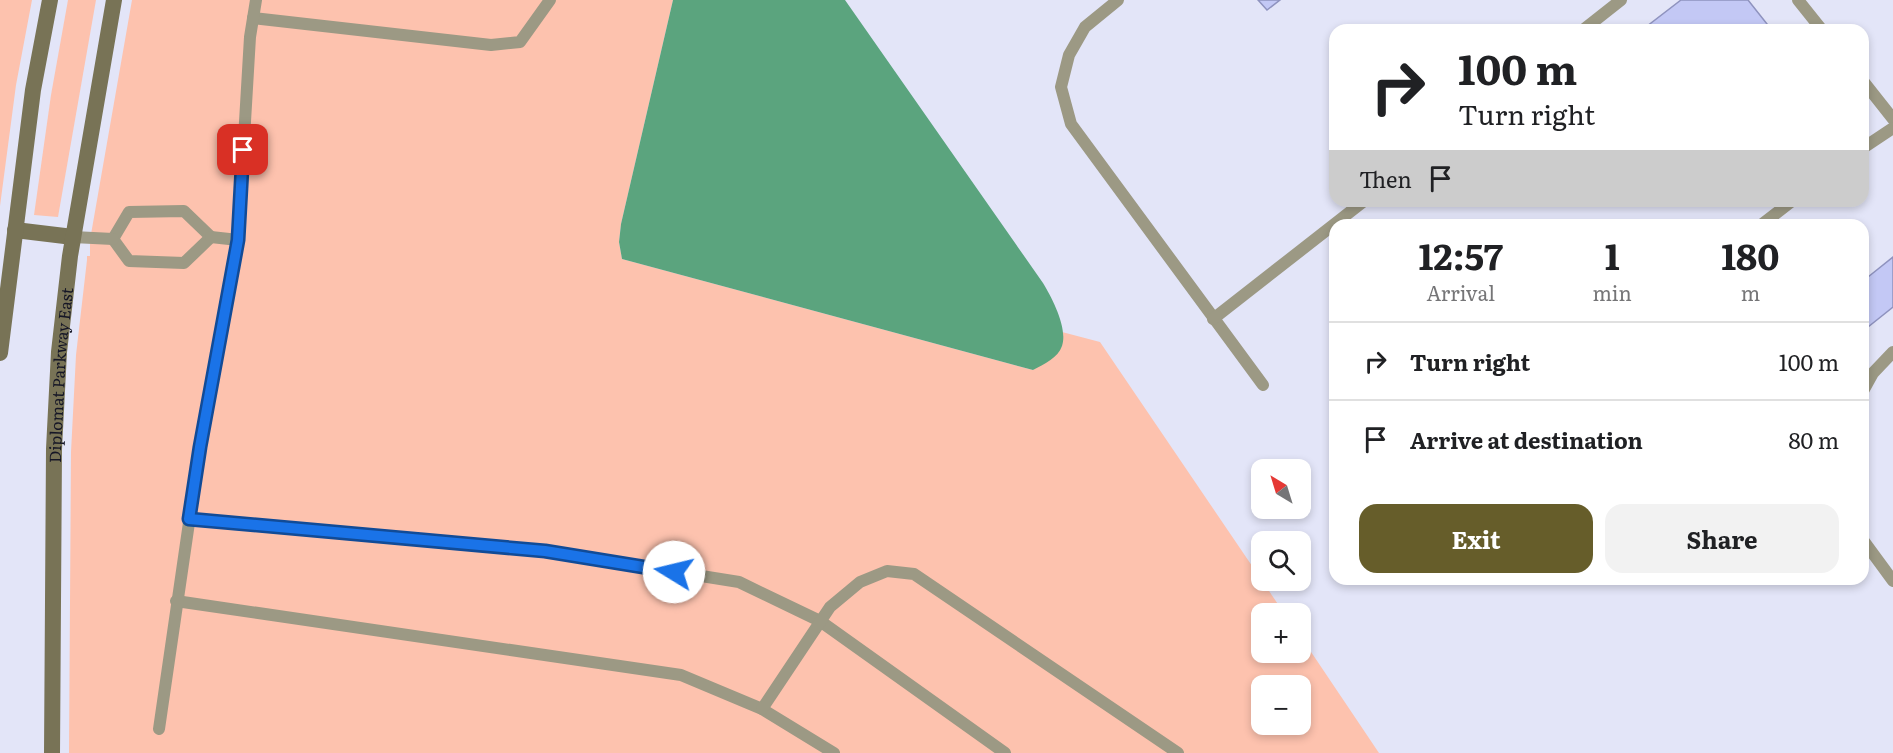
<!DOCTYPE html>
<meta charset="utf-8">
<style>
body{margin:0;font-family:Literata,serif;background:#f2f2f2;color:#202124;height:100vh;display:flex;flex-direction:column;font-size:22px;white-space:nowrap}
*{box-sizing:border-box;margin:0}
p{font-size:20px;color:#757577}
.icon{flex:none;width:33px;height:33px;fill:none;stroke:currentColor;stroke-width:2;stroke-linecap:round;stroke-linejoin:round}
.map{position:relative;flex:1;overflow:hidden}
.drawer{position:absolute;left:1329px;top:219px;width:540px;height:366px;display:flex;flex-direction:column;background:#fff;border-radius:18px;box-shadow:0 3px 9px #0003}
.drawer>*{flex:none}
.top-card{position:absolute;left:1329px;top:24px;width:540px;height:183px;border-radius:18px;box-shadow:0 3px 9px #0003;background:#fff;color:#202124;overflow:hidden}
.needle{width:39px;rotate:322deg}
.fabs{position:absolute;left:1251px;top:459px;display:grid;gap:12px}
.fabs a{display:grid;place-items:center;width:60px;height:60px;border-radius:12px;background:#fff;box-shadow:0 3px 9px #0003;font-size:30px}
.pin{position:absolute;display:grid;place-items:center;width:51px;height:51px;color:#fff;margin:-26px;border-radius:12px;box-shadow:0 3px 9px #0006}
.me{position:absolute;width:66px;margin:-33px;rotate:279deg;stroke-linejoin:round;filter:drop-shadow(0 0 4px #0008)}
.turn{display:flex;align-items:center;gap:21px;height:126px;padding:0 30px;font-size:27px}
.turn .icon{width:78px;height:78px;stroke-width:2.5}
.turn b{display:block;font-size:42px;line-height:51px}
.then{display:flex;align-items:center;height:57px;padding:0 30px;background:#0003;gap:12px;font-size:22px}
.eta{display:flex;justify-content:space-evenly;align-items:center;height:102px;text-align:center}
.eta b{font-size:36px;font-weight:700;line-height:42px}
.action{display:flex;gap:12px;margin-top:auto;padding:12px 30px}
.action a{flex:1;height:69px;border-radius:18px;background:#665d2a;color:#fff;font-size:24px;font-weight:700;line-height:69px;text-align:center}
.action a+a{background:#f2f2f2;color:#202124}
ul{padding:0;list-style:none}
li{display:flex;align-items:center;gap:18px;height:78px;padding:0 30px;border-top:2px solid #e0e0e0}
li div{flex:1}
li b{display:block;font-size:22px}
li em{font-style:normal}
.map>svg:first-child{display:block}
</style>
<div class="map">
<svg width="1893" height="753" viewBox="0 0 1893 753">
<rect width="100%" height="100%" fill="#e3e5f8"/>
<!-- green -->
<g fill="#fdc2ae" fill-rule="evenodd">
<polygon points="0,0 32,0 16,85 0,206"/>
<polygon points="68,0 96,0 58,217 34,215 51,95"/>
<path d="M132,0H673L621,224L619,242L622,259L1033,370L1062,346V332L1100,342L1284,613L1262,614V652H1300L1301,637L1379,753H69L71,452L76,355L87,260V256H90V240ZM1262,686H1300V724H1262Z"/>
</g>
<!-- water -->
<path fill="#5ba47e" d="M673,0H845L1043,283C1052,298 1068,328 1062,346C1058,358 1044,364 1033,370L622,259L619,242L621,224Z"/>
<!-- building -->
<g fill="#c3c8f5" stroke="#8f93bf" stroke-width="1.5">
<polygon points="1258,0 1280,0 1267,10"/>
<polygon points="1681,0 1748,0 1771,29 1642,30"/>
<polygon points="1893,257 1893,307 1863,331 1863,281"/>
</g>
<g fill="none" stroke-linecap="round" stroke-linejoin="round">
<!-- service -->
<g stroke="#9c9984" stroke-width="12">
<polyline points="1118,0 1085,27 1069,55 1061,87 1071,124 1263,385"/>
<polyline points="1798,0 1822,30"/>
<polyline points="253,18 491,45 520,42 550,0"/>
<polyline points="1583,30 1621,0"/>
<polyline points="1863,81 1893,119"/>
<polyline points="1863,148 1893,128"/>
<polygon points="184,211 211,237 184,263 129,261 113,239 129,212"/>
<polyline points="1761,225 1792,201"/>
<polyline points="73,237 113,239"/>
<polyline points="211,237 238,240"/>
<polyline points="1213,319 1364,201"/>
<polyline points="1863,391 1873,373 1893,352"/>
<polyline points="189,519 545,551 739,582 820,621 1005,753"/>
<polyline points="1863,540 1893,581"/>
<polyline points="176,601 681,675 762,709 834,753"/>
<polyline points="762,709 830,607 860,582 887,571 914,574 1178,753"/>
<polyline points="159,729 200,447 238,240 250,37 256,0"/>
</g>
<!-- secondary -->
<g stroke="#787356" stroke-width="16">
<polyline points="15,230 73,237"/>
<polyline points="0,353 33,90 50,0"/>
<path id="s1" d="M52,753L54,449L59,352L70,256L114,0"/>
</g>
</g>
<g fill="none" stroke-linecap="round" stroke-linejoin="round">
<defs>
<polyline id="route" points="243,150 238,240 200,447 189,519 545,551 674,572"/>
</defs>
<!-- route casing -->
<use href="#route" stroke="#114b97" stroke-width="15"/>
<!-- route -->
<use href="#route" stroke="#1a73e8" stroke-width="10"/>
</g>
<g text-anchor="middle" dominant-baseline="central" stroke-width="6" stroke-linejoin="round" paint-order="stroke">
<!-- street labels -->
<g font-size="16" fill="#151626" stroke="#fff">
<text stroke="none"><textPath href="#s1" startOffset="378">Diplomat Parkway East</textPath></text>
</g>
</g>
</svg>
<div class="fabs">
<a><svg class="needle" viewBox="-14 -14 28 28"><path d="M0-13l5 13h-10z" fill="#e53935"/><path d="M0 13l5-13h-10z" fill="#757577"/></svg></a>
<a><svg class="icon" aria-label="search" viewBox="0 0 24 24"><circle cx="10" cy="10" r="6"/><path d="M15 15l6 6"/></svg></a>
<a>+</a>
<a>−</a>
</div>
<div class="pin" style="left:243px;top:150px;background:#d93025"><svg class="icon" aria-label="arrive" viewBox="0 0 24 24"><path d="M6 21V4h12l-3 4 3 4H6"/></svg></div>
<svg class="me" style="left:674px;top:572px" viewBox="-20 -20 40 40"><circle r="19" fill="#fff"/><path d="M0-13L10 11 0 6-10 11z" fill="#1a73e8"/></svg>
<div class="top-card">
<div class="turn"><svg class="icon" aria-label="right" viewBox="0 0 24 24"><path d="M7 20v-9h11M14 6l5 5-5 5"/></svg><div><b>100 m</b>Turn right</div></div>
<div class="then">Then<svg class="icon" aria-label="arrive" viewBox="0 0 24 24"><path d="M6 21V4h12l-3 4 3 4H6"/></svg></div>
</div>
<section class="drawer">
<div class="eta">
<div><b>12:57</b><p>Arrival</p></div>
<div><b>1</b><p>min</p></div>
<div><b>180</b><p>m</p></div>
</div>
<ul>
<li><svg class="icon" aria-label="right" viewBox="0 0 24 24"><path d="M7 20v-9h11M14 6l5 5-5 5"/></svg><div><b>Turn right</b></div><em>100 m</em></li>
<li><svg class="icon" aria-label="arrive" viewBox="0 0 24 24"><path d="M6 21V4h12l-3 4 3 4H6"/></svg><div><b>Arrive at destination</b></div><em>80 m</em></li>
</ul>
<div class="action"><a>Exit</a><a>Share</a></div>
</section>
</div>
